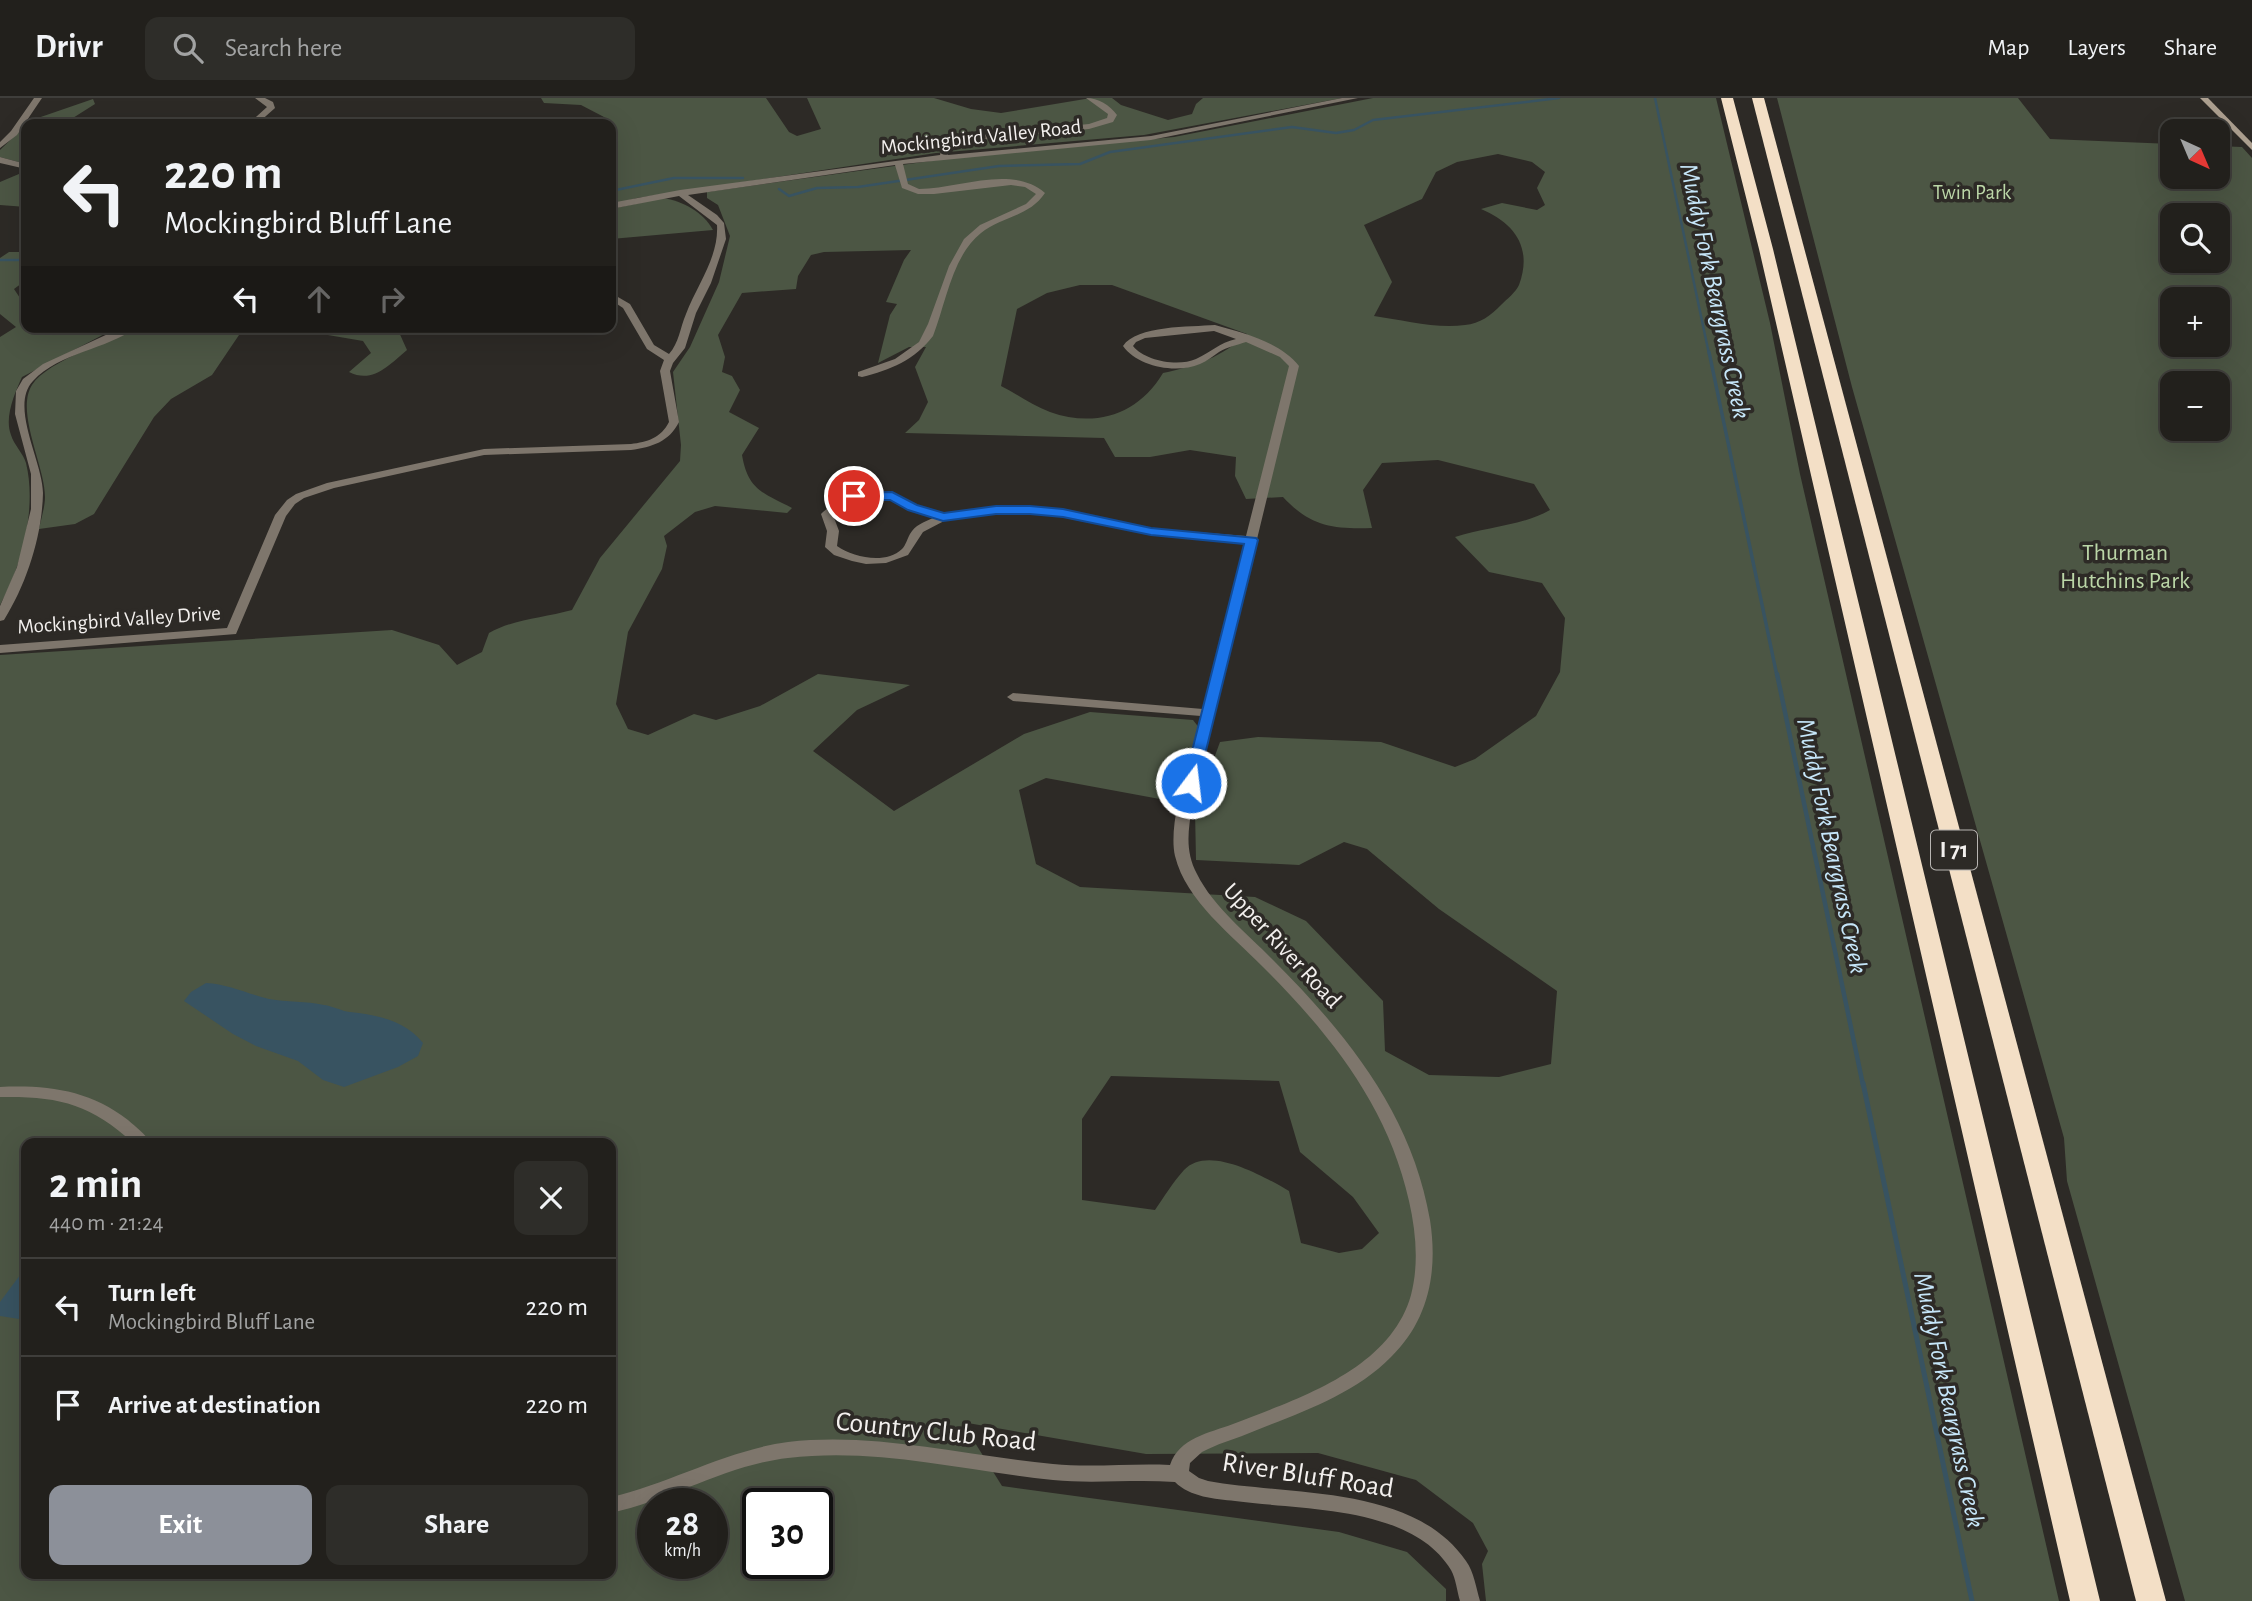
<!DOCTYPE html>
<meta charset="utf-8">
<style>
body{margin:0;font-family:"Alegreya Sans",sans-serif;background:#2e2d29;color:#f1f3f6;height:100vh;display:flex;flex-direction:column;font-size:26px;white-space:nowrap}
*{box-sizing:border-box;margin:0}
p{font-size:23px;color:#a2a3a3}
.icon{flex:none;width:38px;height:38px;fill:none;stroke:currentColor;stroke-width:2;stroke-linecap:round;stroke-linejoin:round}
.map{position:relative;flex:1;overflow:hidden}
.details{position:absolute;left:21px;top:1040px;width:595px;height:441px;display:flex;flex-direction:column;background:#22201c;border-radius:14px;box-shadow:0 7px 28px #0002,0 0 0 2px #3f3e3b}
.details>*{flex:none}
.banner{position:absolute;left:21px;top:21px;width:595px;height:214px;border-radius:14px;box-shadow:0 7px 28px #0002,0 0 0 2px #3f3e3b;background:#22201c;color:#f1f3f6;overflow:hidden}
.needle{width:46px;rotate:136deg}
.buttons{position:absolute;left:2160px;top:21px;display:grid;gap:14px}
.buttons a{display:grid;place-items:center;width:70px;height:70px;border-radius:14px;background:#22201c;box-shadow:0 7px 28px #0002,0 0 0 2px #3f3e3b;font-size:35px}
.speed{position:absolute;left:637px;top:1390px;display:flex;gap:14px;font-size:35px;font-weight:700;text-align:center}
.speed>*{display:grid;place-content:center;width:91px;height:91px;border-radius:50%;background:#22201c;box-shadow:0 7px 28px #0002,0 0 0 2px #3f3e3b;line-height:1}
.speed small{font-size:18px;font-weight:400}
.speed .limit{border:4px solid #111;border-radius:10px;background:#fff;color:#111}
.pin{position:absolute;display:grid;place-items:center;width:60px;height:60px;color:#fff;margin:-30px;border:4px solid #fff;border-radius:50%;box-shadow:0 2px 7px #0007}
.me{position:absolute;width:77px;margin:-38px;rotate:15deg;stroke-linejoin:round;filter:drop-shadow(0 0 5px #0008)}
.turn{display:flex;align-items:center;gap:24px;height:147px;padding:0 28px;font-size:32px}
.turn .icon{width:91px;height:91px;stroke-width:2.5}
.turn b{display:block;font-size:49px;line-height:60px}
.lanes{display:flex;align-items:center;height:66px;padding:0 28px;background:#0003;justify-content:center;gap:35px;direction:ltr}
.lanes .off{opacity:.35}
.round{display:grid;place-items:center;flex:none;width:74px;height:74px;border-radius:14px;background:#2e2d29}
.summary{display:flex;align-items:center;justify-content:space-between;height:119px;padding:0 28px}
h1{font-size:42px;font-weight:700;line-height:52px}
.action{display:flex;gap:14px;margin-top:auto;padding:14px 28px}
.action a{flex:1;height:80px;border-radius:14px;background:#8c9099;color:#fff;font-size:28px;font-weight:700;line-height:80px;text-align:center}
.action a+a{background:#2e2d29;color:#f1f3f6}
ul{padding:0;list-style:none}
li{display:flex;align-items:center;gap:21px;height:98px;padding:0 28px;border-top:2px solid #3f3e3b}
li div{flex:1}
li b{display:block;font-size:26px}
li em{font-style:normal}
header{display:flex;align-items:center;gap:42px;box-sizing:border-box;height:98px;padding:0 35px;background:#22201c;border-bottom:2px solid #3f3e3b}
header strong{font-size:33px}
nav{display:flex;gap:38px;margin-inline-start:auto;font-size:24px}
.search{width:490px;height:63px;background:#2e2d29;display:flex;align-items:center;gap:18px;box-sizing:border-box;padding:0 24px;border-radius:14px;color:#a2a3a3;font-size:26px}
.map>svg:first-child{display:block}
</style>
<header>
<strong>Drivr</strong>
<div class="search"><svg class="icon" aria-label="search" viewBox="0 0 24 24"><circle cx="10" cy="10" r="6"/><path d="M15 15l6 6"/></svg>Search here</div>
<nav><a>Map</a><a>Layers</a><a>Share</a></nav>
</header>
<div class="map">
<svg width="2252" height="1503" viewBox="0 0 2252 1503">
<rect width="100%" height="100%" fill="#2d2a26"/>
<!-- green -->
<g fill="#4c5644" fill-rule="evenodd">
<polygon points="541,0 766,0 789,34 797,38 821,31 807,0 934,0 971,11 1001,15 1091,0 1112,0 1121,7 1168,22 1192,16 1196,6 1203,0 1342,0 1144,37 936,55 637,100 611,107 611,26 604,19 581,7 544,5"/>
<path d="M1373,0H1716L1770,225L1800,376L2059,1503H1486L1482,1466L1488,1453L1473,1425L1416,1382L1318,1355L1146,1356L962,1324L1002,1388L1339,1434L1407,1454L1446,1491V1503H0V557L392,532L439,547L457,567L482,554L489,535C514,521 543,520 572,512L600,460L680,363L681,347L673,274L690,249L719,184L730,138L718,107L707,100V94L945,61L1174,39ZM1498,56L1532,64L1545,74L1537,90L1545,107L1537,112L1502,105L1481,111C1514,125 1533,149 1519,187C1516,194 1507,201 1501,207C1491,217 1480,226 1465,227C1436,231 1403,222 1374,218L1392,184L1364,127L1422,101L1436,74L1457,64ZM911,152L904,162L886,204L897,206L890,217L878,265L909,249H926L915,269L928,304L919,322L905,335L1104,340L1115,359H1150L1190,352L1236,359L1235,378L1246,401L1283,399C1311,429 1333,431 1372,430L1363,392L1382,365L1438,362L1534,386L1550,412C1522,428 1485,429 1455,439L1489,474L1542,485L1565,520L1560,574L1536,618L1475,661L1455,669L1381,644L1258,639L1220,644L1195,712L1196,762L1299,767L1344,744L1367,751L1439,811L1557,893L1551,966L1499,979L1429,977L1385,953L1383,903L1306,823L1255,799L1080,789L1036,766L1019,692L1046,680L1176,704L1200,631L1193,622L1090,614L1024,636L894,713L813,653L857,612L910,587L818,576L760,608L716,622L694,616L648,637L628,631L616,606L628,534L662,471L667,448L664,438L695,414L715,408L787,415L792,410C763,395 748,392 742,357L759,330L729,314L740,292L732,278L722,274L725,259L718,237L742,195L796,191L798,178L811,157L824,154ZM1080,187H1112L1247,236C1222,259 1196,268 1163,275C1138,317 1095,330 1050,314C1033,308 1017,296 1001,288L1017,211L1047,195ZM1111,978L1279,983L1300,1054L1353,1099L1379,1135L1362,1151L1339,1155L1301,1145L1289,1093C1263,1078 1208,1046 1184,1072C1173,1084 1164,1099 1155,1112L1082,1102V1021ZM26,1045H611V1475H26ZM653,1405H712V1465H653ZM758,1405H817V1465H758Z"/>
<path d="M1777,0H2018L2050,41L2172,46V79H2217V48L2242,49L2252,60V1503H2185L2067,1083L2064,1040L1852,289ZM2172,117H2217V163H2172ZM2172,201H2217V247H2172ZM2172,285H2217V331H2172Z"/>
<polygon points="93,1 95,6 65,25 67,26 27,26 32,22"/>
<polygon points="26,27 26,66 0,59 0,52"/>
<polygon points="26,73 26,109 0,107 0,84"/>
<path d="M663,100C683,103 703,114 713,132L611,141V111Z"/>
<path d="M9,154H26V182L14,191L26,209V229H49L52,232L60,229H118L22,279C15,295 4,319 11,337C14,347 23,355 26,365C37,410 22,468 0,507V239L16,229L0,216V160Z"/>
<path d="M142,229H251L239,237L212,277L171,301L154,319L94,416L75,426L39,431C41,421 45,409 45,399C45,368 15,314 32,287C48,262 115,241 142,229Z"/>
<path d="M306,229H400L398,232L407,252C389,267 373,286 349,274L371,255L363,243L322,236Z"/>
</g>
<!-- water -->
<g fill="#385361">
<path d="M206,885C228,886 248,896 269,901C287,904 306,903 324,907C333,908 341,913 350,914C377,917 405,922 423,945L418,958L398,969L344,989L323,982L298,963L256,948L233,936L184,903L191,894Z"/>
<polygon points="26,1169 26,1222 0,1218 0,1204"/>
</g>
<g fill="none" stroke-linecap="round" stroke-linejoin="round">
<!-- stream-far3 -->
<g stroke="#385361" stroke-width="2.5">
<polyline points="1655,0 1709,256"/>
<polyline points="779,91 789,98 817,90 858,89 999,68 1080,66 1110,54 1292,29 1336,35 1354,32 1373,22 1559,0"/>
<polyline points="611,93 674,80 743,80"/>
<polyline points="0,162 26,162"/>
</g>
<!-- stream-far2 -->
<polyline stroke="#385361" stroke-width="3.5" points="1709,254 1777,578"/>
<!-- stream-far1 -->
<polyline stroke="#385361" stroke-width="4.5" points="1777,576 1863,987"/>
<!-- stream -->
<polyline stroke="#385361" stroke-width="5" points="1863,985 1972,1503"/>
<!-- street -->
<g fill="#7e766c" fill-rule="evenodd">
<polygon points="34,0 42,0 17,37 0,50 0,44 11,33"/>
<polygon points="255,0 265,0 273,4 275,10 257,26 248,26 267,9"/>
<path d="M1086,0C1098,0 1110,7 1117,17L1113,24L1089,31L988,41L949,52L948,57L1151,38L1342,0H1358L1151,42L903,66L908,86L919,91C958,91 1012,66 1045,95C1029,119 1002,118 981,135C952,158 946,205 933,238C915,262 890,272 862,279L858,278V274L895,261L919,244L928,226L949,168L964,141L980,127L1026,106L1036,96L1025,89L1011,87L934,96H918L902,90L895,67L688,97L717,117L724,125L726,141L711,185L696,215L685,250L673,265L670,273L679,324C669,344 652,349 631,352L484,357L334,390L304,400L295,406L286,418L236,536L0,555V547L227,530L275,417L287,402L296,396L327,385L484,351L631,346C647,344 661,340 669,324L660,273L664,262L647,251L623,210L611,202V195L630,206L654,247L669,256C679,245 680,230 686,216C697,187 719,159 717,127L679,98L611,111V105L680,92L940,57L942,49L955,44L988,36L1089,26L1107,20L1108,16Z"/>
<polygon points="0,59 26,66 26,71 0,65"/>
<path d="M1215,227C1244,235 1280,244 1299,268L1192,709C1188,733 1185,754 1197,776C1214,810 1248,836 1274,863C1348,937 1412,1017 1430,1122C1438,1173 1429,1222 1391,1259C1353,1298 1296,1316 1247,1336C1232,1342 1217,1346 1202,1354L1190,1365L1189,1373L1199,1380L1208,1383C1290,1398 1413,1386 1466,1463C1474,1474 1476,1490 1480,1503H1460C1457,1493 1456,1481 1451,1472C1412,1407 1300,1412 1235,1403C1215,1401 1190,1399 1175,1384C1134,1381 1093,1386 1053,1382C965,1373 877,1349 788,1360C726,1367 672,1402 611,1415V1399C671,1385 727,1352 788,1344C877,1334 965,1358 1053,1366C1092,1370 1131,1365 1170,1367C1179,1340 1209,1335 1233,1326C1297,1301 1390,1272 1411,1197C1419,1166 1416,1134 1409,1103C1388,1008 1330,936 1263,869C1232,837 1186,803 1175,758C1167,723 1192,654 1201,618L1013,603L1007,599L1013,595L1203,611L1245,445L1146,436L1046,416L996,415L946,422L923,434L908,457L886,465L866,466L852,463L834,457L825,449L827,433L821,416L823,414L841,399L877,393L896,396L917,408L943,416L996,409L1046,410L1146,430L1246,438L1289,268L1280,259L1246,244C1237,247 1227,249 1219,254C1213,258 1207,263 1200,266C1176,276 1138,269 1123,248C1137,227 1190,229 1215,227ZM1214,233L1236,241C1219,245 1211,254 1196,261C1178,269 1145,263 1133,248L1136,244L1145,240ZM877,399L889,401L909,412L933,420C924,424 915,427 910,436C907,441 906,447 902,451C885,467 853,459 837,448L839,433L833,417L848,404Z"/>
<path d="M123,229H137C106,252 60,254 33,283C9,308 43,364 43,395C42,438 27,485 4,522L0,523V508L17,469L31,411V376L15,316L16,293L23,281L43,266Z"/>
<path d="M0,989C48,987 89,992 128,1022C136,1029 145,1036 151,1045H133C90,1005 57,998 0,999Z"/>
</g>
<!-- secondary -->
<polygon fill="#ada090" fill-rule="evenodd" points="2200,0 2208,0 2252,45 2252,52"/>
<!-- highway -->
<g fill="#f3dfc6" fill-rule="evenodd">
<polygon points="1721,0 1733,0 1773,151 2100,1503 2070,1503 1759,151"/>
<polygon points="1752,0 1764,0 2166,1503 2136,1503"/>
</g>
</g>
<!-- route -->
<polygon fill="#1a73e8" stroke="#114b97" stroke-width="2" points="892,394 917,407 944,415 996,408 1030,408 1063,411 1151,430 1256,440 1258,442 1197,689 1191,690 1184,685 1244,446 1151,437 1063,419 1030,416 996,416 943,423 908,412 890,402 854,402 848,398 854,395"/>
<g text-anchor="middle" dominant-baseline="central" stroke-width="7" stroke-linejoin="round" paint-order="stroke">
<!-- far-street labels -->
<g font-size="21" fill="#f3f0ee" stroke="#2d2a26">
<text transform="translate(981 39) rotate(-6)">Mockingbird Valley Road</text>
<text transform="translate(119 522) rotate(-4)">Mockingbird Valley Drive</text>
</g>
<!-- far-park labels -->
<g font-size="21" fill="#bbd6a7" stroke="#2d2a26">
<text x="1972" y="94">Twin Park</text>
</g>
<!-- shield labels -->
<rect fill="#2d2a26" stroke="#b8b5b2" stroke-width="2" x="1931" y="732.5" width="46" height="39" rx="5"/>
<g font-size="23" font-weight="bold" fill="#f3f0ee">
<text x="1954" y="752">I 71</text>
</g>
<!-- park labels -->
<g font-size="24" fill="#bbd6a7" stroke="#2d2a26">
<text x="2125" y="455">Thurman<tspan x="2125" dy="28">Hutchins Park</tspan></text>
</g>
<!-- street labels -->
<g font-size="24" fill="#f3f0ee" stroke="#2d2a26">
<text transform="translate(1282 848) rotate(47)">Upper River Road</text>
</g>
<!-- water labels -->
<g font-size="26" font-style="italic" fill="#c6e6f9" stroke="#2d2a26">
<text transform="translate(1715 193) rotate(78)">Muddy Fork Beargrass Creek</text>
<text transform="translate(1832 748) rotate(78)">Muddy Fork Beargrass Creek</text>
<text transform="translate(1949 1302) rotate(78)">Muddy Fork Beargrass Creek</text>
</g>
<!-- near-street labels -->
<g font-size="28" fill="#f3f0ee" stroke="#2d2a26">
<text transform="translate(936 1334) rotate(6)">Country Club Road</text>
<text transform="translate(1308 1378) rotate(9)">River Bluff Road</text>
</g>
</g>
</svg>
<div class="buttons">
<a><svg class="needle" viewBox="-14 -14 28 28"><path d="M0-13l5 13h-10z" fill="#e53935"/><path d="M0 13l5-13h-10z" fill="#a2a3a3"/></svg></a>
<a><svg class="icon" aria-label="search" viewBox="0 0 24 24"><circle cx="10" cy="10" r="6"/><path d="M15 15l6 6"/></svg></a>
<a>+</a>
<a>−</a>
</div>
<div class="speed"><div>28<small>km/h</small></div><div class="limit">30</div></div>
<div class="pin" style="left:854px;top:398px;background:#d93025"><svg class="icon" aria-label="arrive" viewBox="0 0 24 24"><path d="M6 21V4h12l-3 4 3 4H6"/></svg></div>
<svg class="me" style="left:1191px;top:685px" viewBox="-20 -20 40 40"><circle r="17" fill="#1a73e8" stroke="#fff" stroke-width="3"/><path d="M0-11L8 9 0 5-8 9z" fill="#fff"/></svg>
<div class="banner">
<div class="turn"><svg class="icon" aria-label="left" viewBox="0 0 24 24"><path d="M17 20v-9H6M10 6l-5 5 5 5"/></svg><div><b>220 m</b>Mockingbird Bluff Lane</div></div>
<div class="lanes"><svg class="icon" aria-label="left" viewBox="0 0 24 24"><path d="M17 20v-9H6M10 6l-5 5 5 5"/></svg><svg class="icon off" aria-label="ahead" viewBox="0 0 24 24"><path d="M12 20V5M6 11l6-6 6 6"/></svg><svg class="icon off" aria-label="right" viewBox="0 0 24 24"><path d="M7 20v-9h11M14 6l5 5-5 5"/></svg></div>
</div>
<section class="details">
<div class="summary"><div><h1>2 min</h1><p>440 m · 21:24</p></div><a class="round"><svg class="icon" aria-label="close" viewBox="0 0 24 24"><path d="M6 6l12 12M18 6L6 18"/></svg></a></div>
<ul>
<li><svg class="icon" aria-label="left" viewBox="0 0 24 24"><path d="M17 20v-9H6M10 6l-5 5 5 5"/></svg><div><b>Turn left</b><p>Mockingbird Bluff Lane</p></div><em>220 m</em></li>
<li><svg class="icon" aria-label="arrive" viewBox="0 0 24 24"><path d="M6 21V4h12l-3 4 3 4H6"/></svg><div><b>Arrive at destination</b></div><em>220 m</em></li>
</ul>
<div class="action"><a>Exit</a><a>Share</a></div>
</section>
</div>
